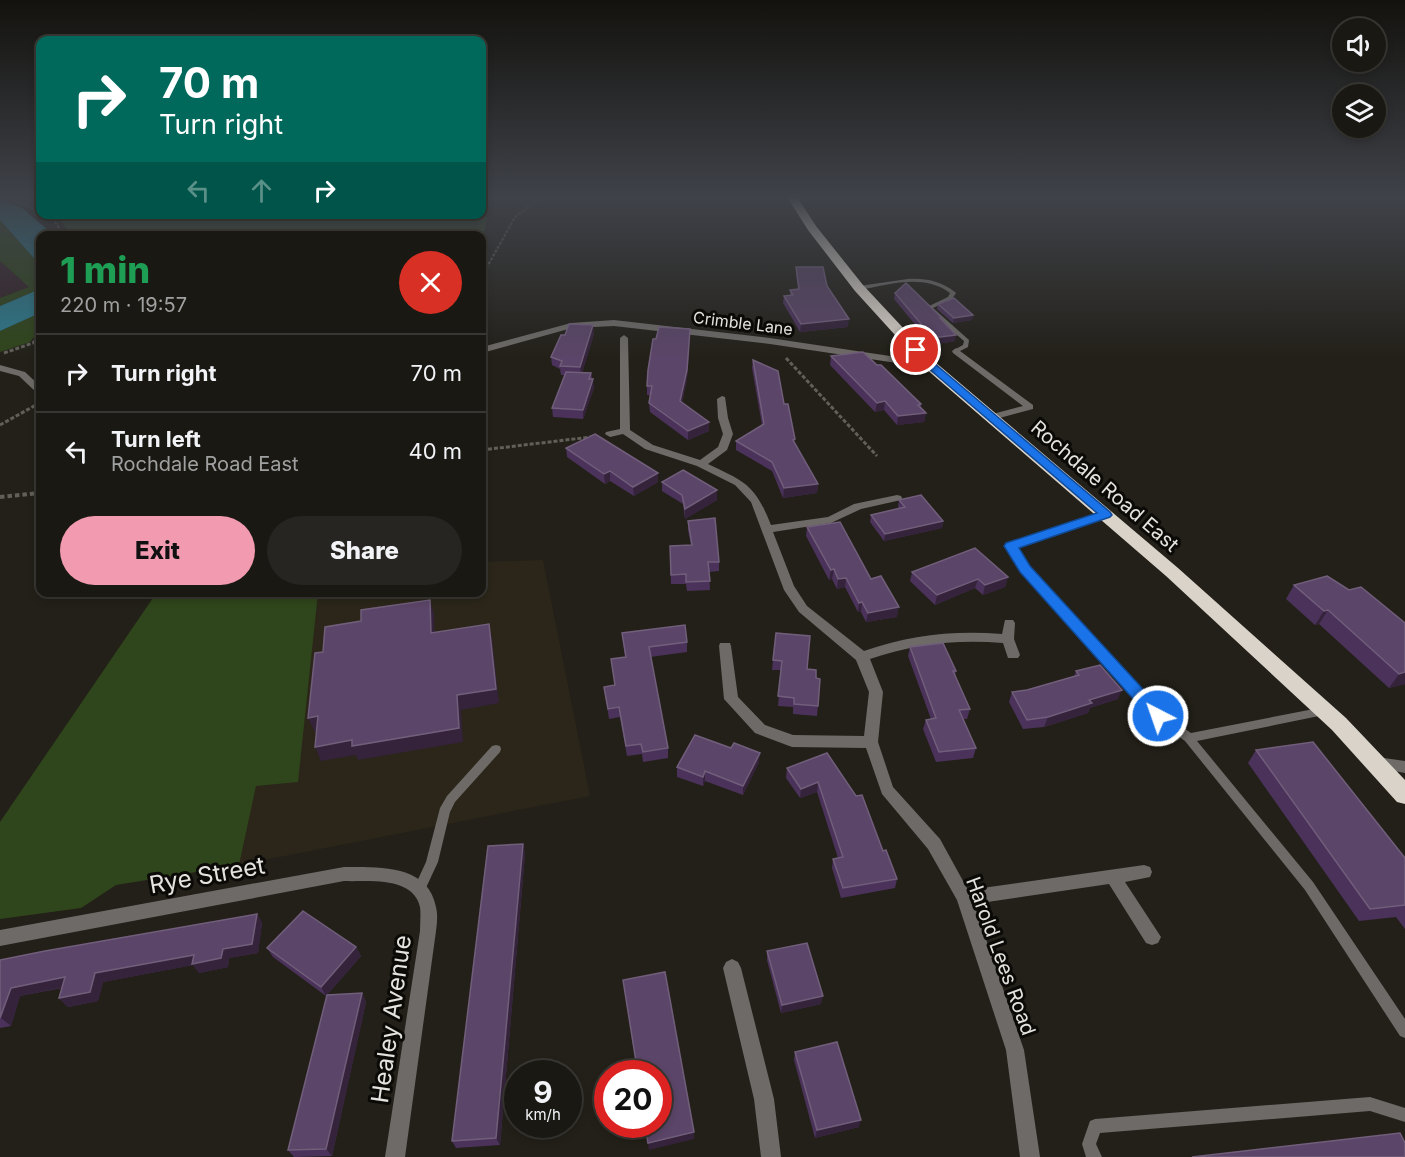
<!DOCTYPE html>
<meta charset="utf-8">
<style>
body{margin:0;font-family:Inter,sans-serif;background:#272521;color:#f1f3f6;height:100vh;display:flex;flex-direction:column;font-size:22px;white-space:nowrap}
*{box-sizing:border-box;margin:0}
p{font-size:20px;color:#9fa0a0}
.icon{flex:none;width:33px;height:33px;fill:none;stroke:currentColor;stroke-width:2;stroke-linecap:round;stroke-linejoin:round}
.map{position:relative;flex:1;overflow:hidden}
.sheet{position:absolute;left:36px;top:231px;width:450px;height:366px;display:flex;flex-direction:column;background:#1a1813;border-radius:12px;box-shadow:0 3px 9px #0003,0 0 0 2px #383733}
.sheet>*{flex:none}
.top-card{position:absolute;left:36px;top:36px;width:450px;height:183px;border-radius:12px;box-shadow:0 3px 9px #0003,0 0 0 2px #383733;background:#00695c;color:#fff;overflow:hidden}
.fabs{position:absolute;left:1332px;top:18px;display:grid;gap:12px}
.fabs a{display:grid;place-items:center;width:54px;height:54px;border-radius:50%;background:#1a1813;box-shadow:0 3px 9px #0003,0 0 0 2px #383733;font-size:30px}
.speed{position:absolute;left:504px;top:1060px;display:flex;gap:12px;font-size:30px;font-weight:700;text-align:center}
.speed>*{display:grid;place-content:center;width:78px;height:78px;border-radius:50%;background:#1a1813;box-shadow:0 3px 9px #0003,0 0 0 2px #383733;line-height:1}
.speed small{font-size:15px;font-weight:400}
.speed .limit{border:9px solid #d22;background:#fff;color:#111}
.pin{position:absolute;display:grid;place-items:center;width:51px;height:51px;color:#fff;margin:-26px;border:3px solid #fff;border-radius:50%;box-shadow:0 2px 6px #0007}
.me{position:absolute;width:66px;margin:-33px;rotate:319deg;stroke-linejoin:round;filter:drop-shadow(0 0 4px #0008)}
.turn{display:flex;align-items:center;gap:21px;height:126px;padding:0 24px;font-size:27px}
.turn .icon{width:78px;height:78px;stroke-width:2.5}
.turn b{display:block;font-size:42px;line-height:51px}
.lanes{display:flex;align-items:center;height:57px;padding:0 24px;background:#0003;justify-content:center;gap:30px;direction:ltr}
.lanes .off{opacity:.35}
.round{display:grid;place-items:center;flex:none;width:63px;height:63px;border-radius:32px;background:#272521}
.summary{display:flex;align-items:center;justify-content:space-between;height:102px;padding:0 24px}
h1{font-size:36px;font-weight:800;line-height:45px;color:#1e9e55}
.cta{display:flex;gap:12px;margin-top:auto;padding:12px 24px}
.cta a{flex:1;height:69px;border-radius:36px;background:#f29ab0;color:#111;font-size:24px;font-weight:800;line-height:69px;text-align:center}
.cta a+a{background:#272521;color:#f1f3f6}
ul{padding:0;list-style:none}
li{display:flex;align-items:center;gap:18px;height:78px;padding:0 24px;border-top:2px solid #383733}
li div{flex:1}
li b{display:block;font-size:22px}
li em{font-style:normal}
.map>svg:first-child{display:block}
</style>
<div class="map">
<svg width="1405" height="1157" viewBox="0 0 1405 1157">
<rect width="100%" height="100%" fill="#232019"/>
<!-- industrial -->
<polygon fill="#342228" points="0,261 29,287 0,298"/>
<!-- built -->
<polygon fill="#2b2619" points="543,560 590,796 239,865 116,885 81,908 0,919 0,822 157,593 482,592 482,562"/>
<!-- green -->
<g fill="#2f451b">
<polygon points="482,211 487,218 482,243 482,236 72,235 56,215 482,214"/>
<polygon points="0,220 40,265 40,289 0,306 0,298 29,287 0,261"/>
<polygon points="40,313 40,330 30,342 0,352 0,331"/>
<polygon points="157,592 318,593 298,782 256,786 239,865 116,885 81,908 0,919 0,822"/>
</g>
<!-- water -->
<g fill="#2d7a8c">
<polygon points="0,199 22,208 54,235 40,236 40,265 0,220"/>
<polygon points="40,289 40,313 0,331 0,306"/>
</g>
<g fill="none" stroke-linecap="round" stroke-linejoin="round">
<!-- path-far2 -->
<g stroke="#625f59" stroke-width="2" stroke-dasharray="3 1.5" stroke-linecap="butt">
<polyline points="13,197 14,201 40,211"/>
<polyline points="50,214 64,236"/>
<polyline points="482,276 515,217 542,197"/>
</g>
<!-- path-far1 -->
<g stroke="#625f59" stroke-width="3" stroke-dasharray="4 2" stroke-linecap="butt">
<polyline points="4,353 33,343 40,335"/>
<polyline points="786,358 877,456"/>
<polyline points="0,425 36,405"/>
<polyline points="482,450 591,437"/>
</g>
<!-- path -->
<polyline stroke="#625f59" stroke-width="4" stroke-dasharray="4.5 3" stroke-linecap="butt" points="0,497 40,493"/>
<!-- lane -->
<g fill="#6d6a67" fill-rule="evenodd">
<path d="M908,279C926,278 940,281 955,292L956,293L952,299L933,308L969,340L968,347L958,352H954V350L963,345L964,341L930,312L927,307L948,297L950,293C923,273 889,285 859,290L856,288L859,286Z"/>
<polygon points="1106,512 1110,515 1109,517 1016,547 1028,567 1162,713 1191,733 1324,707 1328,708 1329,711 1328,714 1324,715 1197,741 1313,882 1405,1019 1405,1038 1400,1036 1305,890 1185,741 1154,719 1022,571 1007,546 1008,544"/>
<polygon points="496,745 500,746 501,749 500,752 455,802 450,812 438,862 424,892 420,894 416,892 414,888 426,862 440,808 447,796 492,746"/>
<polygon points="1370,1097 1405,1108 1405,1122 1370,1111 1100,1133 1096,1144 1102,1157 1086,1157 1082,1144 1090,1121 1095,1119"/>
</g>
<!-- street -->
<g fill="#6d6a67" fill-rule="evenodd">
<polygon points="614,320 770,338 930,362 934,365 930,368 770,344 614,326 572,328 482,353 482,347 571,323"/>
<path d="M624,335L628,338L630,430L653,445L700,460L718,447L723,434L718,418L717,399L722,396L725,397L728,418L733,434L727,450L708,464C746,482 755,485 771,525L828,517L854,504L897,495L901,496L902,498L901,500L861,509L831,523L773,532L794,586L807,606L864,651C909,635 954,630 1002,634L1005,620H1013L1015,623L1014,639L1020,655L1018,658H1008L1003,643C957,639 913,644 870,659L883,692L878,742L893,787L940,839L968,890L1144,865L1150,867L1152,872L1150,877L1125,882L1161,937L1158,943L1152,945L1146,943L1109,884L974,904L1024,1050L1040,1157H1020L1006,1050L957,900L928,849L882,794L866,748L792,747L755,733L724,699L719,646L720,643H730L731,646L738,697L765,725L793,735L864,736L869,692L856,660L799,612L784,590L751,502L735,485L697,466L645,449L623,434L610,437L605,434L606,432L620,429V338Z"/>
<polygon points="956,348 1033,405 1033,409 992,420 989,419 989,415 1023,406 953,353 952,351"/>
<polygon points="0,365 25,372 40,386 40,394 37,393 19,376 0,371"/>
<polygon points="1377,757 1405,761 1405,773 1372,767 1370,763 1372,759"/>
<path d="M344,867C378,867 428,864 436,907C438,915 437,923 436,931L405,1157H385L420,931C420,923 421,915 420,907C413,876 368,882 344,881L0,946V930Z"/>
<polygon points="732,959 738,962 741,968 774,1099 781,1157 761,1157 754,1099 723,968 726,962"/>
</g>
<!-- highway -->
<polygon fill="#dad3ca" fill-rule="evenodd" points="787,197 797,197 816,226 863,285 935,362 1178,568 1346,718 1405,780 1405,804 1397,802 1332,730 1166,576 925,368 855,291 808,230"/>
</g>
<!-- wall -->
<g fill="#4b325a">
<polygon points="796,267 827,286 848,327 800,332 783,303 784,296 790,295 790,290 798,289 796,274"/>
<polygon points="895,293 942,320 955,341 932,345 894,299"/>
<polygon points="938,304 973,315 972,320 953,323 937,309"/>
<polygon points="690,329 687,379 682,403 709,422 709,431 688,440 650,412 649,403 650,395 647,395 647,386"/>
<polygon points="594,334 582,373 591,373 594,388 583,419 553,417 552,408 565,375 561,375 560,369 552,365 551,357"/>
<polygon points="831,356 877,365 921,404 921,407 926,413 924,422 897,425 884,410 875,412 830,365"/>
<polygon points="753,360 784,404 795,443 818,484 817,493 783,498 772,471 736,450 736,441 762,425 752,368"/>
<polygon points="566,448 658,482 634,496 610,481 605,484 567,457"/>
<polygon points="662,482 717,500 685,519 683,504 662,491"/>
<polygon points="899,500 943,521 942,528 884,541 870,522 871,515 899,508 898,507"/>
<polygon points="688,521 719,562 719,571 709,572 710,590 687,591 686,584 671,584 670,546 691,545 688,530"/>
<polygon points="807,527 871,579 897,617 866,622 861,612 858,612 845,587 837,589 832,579 829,580 806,536"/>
<polygon points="912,572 1008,577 1005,587 983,595 975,588 935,605 910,581"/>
<polygon points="1294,585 1405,623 1405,684 1389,688 1319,624 1315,625 1286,599"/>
<polygon points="622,633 687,642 687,652 650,657 668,748 668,758 643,762 642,754 627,756 620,717 609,719 604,687 615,685 611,659 625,657"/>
<polygon points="776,633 816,678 818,706 817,716 793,714 793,707 778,706 781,670 772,670"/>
<polygon points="910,647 956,671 955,676 970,709 967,719 963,719 976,748 973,758 936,762 923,729 926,720 931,719 908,656"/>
<polygon points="1076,671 1118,699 1090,708 1088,713 1044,727 1023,729 1009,702 1012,692 1027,690 1074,677"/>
<polygon points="1256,750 1405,858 1405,929 1396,917 1359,921 1248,763"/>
<polygon points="827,753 883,851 897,879 895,888 841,898 832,868 833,859 838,858 817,792 800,798 786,778 787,768"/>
<polygon points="759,762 743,795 705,781 703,786 677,777 677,767"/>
<polygon points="523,844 525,854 500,1145 456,1148 452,1141"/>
<polygon points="257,914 262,923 258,953 229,958 228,967 199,973 193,965 103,982 98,1001 68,1007 59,998 62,988 20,996 11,1026 0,1028 0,960"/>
<polygon points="356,947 361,956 326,996 273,957 267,948"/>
<polygon points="767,951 821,1004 781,1013 767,960"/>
<polygon points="362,993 366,1002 332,1156 294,1157 288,1150"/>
<polygon points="795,1052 859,1127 815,1138 794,1060"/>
</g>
<!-- shaded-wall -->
<g fill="#34233a">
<polygon points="973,315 972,320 953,323 954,318"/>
<polygon points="849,319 848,327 800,332 801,324"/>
<polygon points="593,325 594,334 581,376 580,367"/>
<polygon points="690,329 687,379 680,410 680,401"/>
<polygon points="956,335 955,341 932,345 933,338"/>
<polygon points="593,379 594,388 583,419 583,410"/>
<polygon points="885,401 884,410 875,412 877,403"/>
<polygon points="926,413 924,422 897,425 898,416"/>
<polygon points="709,422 709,431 688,440 688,431"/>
<polygon points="610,471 610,481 605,484 604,474"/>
<polygon points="658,473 658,482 634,496 633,487"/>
<polygon points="818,484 817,493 783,498 784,488"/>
<polygon points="717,490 717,500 685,519 685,509"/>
<polygon points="943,521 942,528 884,541 885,534"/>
<polygon points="834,569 832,579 829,580 831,570"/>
<polygon points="1008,577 1005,587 983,595 985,585"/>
<polygon points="846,578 845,587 837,589 838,579"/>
<polygon points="978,579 975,588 935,605 937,595"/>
<polygon points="430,600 434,614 435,647 431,633"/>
<polygon points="862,602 861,612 858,612 859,603"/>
<polygon points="899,607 897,617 866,622 868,613"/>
<polygon points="1328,610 1319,624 1315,625 1324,611"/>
<polygon points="489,624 492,638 499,703 461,710 463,742 358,760 356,755 321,761 315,747 352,740 457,695"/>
<polygon points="1405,672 1405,684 1389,688 1399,674"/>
<polygon points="1122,690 1118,699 1090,708 1088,713 1044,727 1048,717 1089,700"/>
<polygon points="318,716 324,731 315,732 308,718"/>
<polygon points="760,753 759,762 743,795 743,786"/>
<polygon points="705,771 705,781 703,786 703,777"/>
<polygon points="818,782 817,792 800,798 801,789"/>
<polygon points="523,844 525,854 500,1145 496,1138"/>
<polygon points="257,914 262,923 258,953 229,958 228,967 199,973 193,965 103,982 98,1001 68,1007 59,998 95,973 223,949"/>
<polygon points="356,947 361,956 326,996 321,987"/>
<polygon points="65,977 74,985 20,996 11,1026 1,1018 11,988"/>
<polygon points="362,993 366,1002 332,1156 326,1149"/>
<polygon points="823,996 821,1004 781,1013 782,1005"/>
<polygon points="861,1120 859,1127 815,1138 817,1130"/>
<polygon points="694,1132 694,1139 649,1150 648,1143"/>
</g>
<!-- building -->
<g fill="#5b4568" stroke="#715e7b" stroke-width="1.5">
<polygon points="796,267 823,267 827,286 849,319 801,324 784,296 793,295 790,290 799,289"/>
<polygon points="906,283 942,318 940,318 956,335 933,338 895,293"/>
<polygon points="954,298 973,315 954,318 938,304"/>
<polygon points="569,324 593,325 580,367 560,366 562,361 551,357 561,335 565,335"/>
<polygon points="659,327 690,329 687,370 680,401 709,422 688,431 649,403 652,386 647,386 648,370 653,339 656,339"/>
<polygon points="863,352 877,365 881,365 921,404 918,405 926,413 898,416 885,401 877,403 831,356"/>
<polygon points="753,360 778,371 784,404 788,404 795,439 793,440 818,484 784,488 772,462 736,441 764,424"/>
<polygon points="566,372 591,373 589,379 593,379 583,410 552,408"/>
<polygon points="595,434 658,473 633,487 610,471 604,474 566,448"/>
<polygon points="683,470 717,490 685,509 682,495 662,482"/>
<polygon points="921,495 943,521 885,534 871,515 905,507 899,500"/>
<polygon points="715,518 719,562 708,562 710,581 686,582 686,574 671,575 670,546 692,545 688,521"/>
<polygon points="840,522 871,579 881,576 899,607 868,613 862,602 859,603 846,578 838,579 834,569 831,570 807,527"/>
<polygon points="975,548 1008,577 985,585 978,579 937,595 912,572"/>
<polygon points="1327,576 1349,590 1361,587 1405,623 1405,672 1399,674 1328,610 1324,611 1294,585"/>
<polygon points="430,600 431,633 489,624 496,689 457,695 459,728 352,746 352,740 315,747 318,716 308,718 315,653 323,652 325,627 361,621 361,610"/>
<polygon points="685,625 687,642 649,647 668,748 643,752 641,744 626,746 619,707 608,709 604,687 615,685 611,659 626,657 622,633"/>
<polygon points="776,633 810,636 807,669 816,670 816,678 820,679 818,706 794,704 794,698 778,696 782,661 773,660"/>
<polygon points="943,643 956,671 953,671 970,709 959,710 976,748 939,752 926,720 936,718 910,647"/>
<polygon points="1100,665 1122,690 1089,700 1092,703 1048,717 1027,720 1012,692 1027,690 1079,675 1076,671"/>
<polygon points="695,735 731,748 734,743 760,753 743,786 705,771 703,777 677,767"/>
<polygon points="1313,742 1405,858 1405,905 1370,909 1256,750"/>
<polygon points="827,753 856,796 862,795 883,851 886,850 897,879 843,888 833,859 843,857 818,782 801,789 787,768"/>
<polygon points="523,844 496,1138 452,1141 488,846"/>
<polygon points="303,911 356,947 321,987 267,948"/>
<polygon points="257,914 252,944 223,949 221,958 192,964 194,955 95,973 90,992 59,998 65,977 11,988 0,1018 0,960 45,951"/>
<polygon points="807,943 823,996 782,1005 767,951"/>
<polygon points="665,972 694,1132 648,1143 645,1125 658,1125 658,1074 638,1074 623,980"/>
<polygon points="362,993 326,1149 288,1150 327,995"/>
<polygon points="837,1042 861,1120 817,1130 795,1052"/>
<polygon points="1400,1133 1405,1143 1405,1157 1192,1157"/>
</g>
<!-- sky -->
<linearGradient id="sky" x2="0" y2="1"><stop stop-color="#13120e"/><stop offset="0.55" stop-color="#3f4249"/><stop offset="1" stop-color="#3f4249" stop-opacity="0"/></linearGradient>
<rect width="1405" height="359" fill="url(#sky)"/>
<!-- route -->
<polygon fill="#1a73e8" stroke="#114b97" stroke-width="1.5" points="913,347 920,347 934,363 1110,512 1112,515 1110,517 1019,548 1030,566 1164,712 1166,716 1164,720 1158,722 1152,720 1020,572 1004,546 1006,543 1097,513 927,367 913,352"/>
<g text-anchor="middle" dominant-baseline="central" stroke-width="6" stroke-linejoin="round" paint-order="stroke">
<!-- far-street labels -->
<g font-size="16" fill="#e5e3de" stroke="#0b0a07">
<text transform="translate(743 323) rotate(7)">Crimble Lane</text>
</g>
<!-- street labels -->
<g font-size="20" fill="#e5e3de" stroke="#0b0a07">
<text transform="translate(1105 486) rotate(41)">Rochdale Road East</text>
<text transform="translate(1001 956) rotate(70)">Harold Lees Road</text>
</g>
<!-- near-street labels -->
<g font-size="24" fill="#e5e3de" stroke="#0b0a07">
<text transform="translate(207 875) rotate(-10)">Rye Street</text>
<text transform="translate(391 1019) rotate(-82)">Healey Avenue</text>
</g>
</g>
</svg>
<div class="fabs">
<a><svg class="icon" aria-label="sound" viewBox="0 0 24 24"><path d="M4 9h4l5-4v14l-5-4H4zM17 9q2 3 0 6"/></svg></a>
<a><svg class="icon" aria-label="layers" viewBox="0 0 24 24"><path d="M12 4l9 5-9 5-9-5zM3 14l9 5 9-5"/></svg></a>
</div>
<div class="speed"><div>9<small>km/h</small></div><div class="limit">20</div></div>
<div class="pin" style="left:916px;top:350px;background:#d93025"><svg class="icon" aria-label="arrive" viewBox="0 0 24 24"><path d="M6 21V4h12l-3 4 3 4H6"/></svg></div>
<svg class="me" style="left:1158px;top:716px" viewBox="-20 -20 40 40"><circle r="17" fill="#1a73e8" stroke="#fff" stroke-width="3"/><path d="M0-11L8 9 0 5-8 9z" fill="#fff"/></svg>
<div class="top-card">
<div class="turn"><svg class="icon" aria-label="right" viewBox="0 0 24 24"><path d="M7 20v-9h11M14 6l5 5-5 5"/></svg><div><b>70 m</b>Turn right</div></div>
<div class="lanes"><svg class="icon off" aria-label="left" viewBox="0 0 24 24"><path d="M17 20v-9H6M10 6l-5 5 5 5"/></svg><svg class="icon off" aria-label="ahead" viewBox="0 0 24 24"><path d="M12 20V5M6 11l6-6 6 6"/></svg><svg class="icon" aria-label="right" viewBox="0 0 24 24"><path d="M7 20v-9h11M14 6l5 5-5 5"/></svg></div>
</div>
<section class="sheet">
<div class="summary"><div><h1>1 min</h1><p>220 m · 19:57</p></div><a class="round" style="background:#d93025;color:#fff"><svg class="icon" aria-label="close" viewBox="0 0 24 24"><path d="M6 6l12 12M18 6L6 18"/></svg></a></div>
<ul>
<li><svg class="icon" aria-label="right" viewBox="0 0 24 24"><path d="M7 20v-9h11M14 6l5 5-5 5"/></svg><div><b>Turn right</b></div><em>70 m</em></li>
<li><svg class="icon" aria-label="left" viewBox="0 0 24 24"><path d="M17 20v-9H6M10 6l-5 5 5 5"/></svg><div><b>Turn left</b><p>Rochdale Road East</p></div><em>40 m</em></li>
</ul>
<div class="cta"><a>Exit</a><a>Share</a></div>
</section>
</div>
